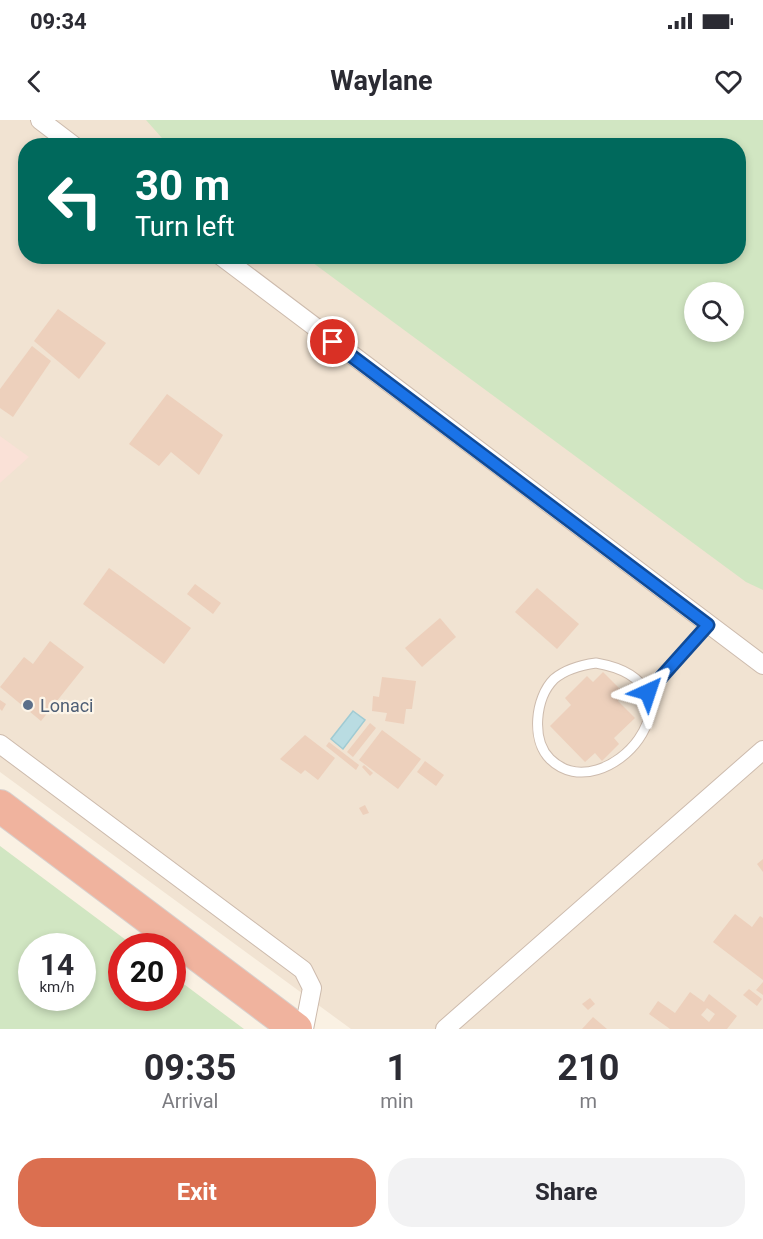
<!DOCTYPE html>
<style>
body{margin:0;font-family:Roboto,sans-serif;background:#f2f2f3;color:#2b2b33;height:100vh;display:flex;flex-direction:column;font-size:22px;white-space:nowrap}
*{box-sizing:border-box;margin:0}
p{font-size:20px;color:#7c7c81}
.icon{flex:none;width:33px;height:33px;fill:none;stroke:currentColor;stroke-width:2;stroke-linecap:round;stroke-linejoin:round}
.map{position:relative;height:909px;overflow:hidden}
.details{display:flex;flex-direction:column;background:#fff;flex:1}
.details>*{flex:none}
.guide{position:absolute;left:18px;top:18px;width:728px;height:126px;border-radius:24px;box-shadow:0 3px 9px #0003;background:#00695c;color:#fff;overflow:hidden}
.buttons{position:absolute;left:684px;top:162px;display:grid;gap:12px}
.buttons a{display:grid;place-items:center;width:60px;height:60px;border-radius:50%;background:#fff;box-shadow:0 3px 9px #0003;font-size:30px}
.speed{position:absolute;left:18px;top:813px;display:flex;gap:12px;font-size:30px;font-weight:700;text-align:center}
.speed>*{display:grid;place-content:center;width:78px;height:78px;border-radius:50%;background:#fff;box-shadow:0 3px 9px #0003;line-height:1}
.speed small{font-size:15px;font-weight:400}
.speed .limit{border:9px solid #d22;background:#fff;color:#111}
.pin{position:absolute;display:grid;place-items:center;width:51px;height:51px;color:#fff;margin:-26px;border:3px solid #fff;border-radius:50%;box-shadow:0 2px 6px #0007}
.me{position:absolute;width:66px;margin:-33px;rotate:42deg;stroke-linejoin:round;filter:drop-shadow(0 0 4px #0008)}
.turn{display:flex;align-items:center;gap:21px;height:126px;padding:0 18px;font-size:27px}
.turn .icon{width:78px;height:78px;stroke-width:2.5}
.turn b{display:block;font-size:42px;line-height:51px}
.eta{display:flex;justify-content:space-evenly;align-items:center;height:102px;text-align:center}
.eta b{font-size:36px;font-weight:700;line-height:42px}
.primary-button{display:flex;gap:12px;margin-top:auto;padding:12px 18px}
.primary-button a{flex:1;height:69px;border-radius:24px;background:#db6f50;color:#fff;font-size:24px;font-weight:700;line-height:69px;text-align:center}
.primary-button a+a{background:#f2f2f3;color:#2b2b33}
.status{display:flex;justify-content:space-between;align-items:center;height:42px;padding:0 30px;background:#fff;direction:ltr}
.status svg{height:16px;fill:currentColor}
header{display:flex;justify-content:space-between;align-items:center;height:78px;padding:0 18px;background:#fff;font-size:27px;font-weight:700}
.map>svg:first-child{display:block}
</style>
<div class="status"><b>09:34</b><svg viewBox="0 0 49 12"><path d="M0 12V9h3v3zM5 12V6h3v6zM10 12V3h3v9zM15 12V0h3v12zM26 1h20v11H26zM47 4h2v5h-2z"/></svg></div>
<header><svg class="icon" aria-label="back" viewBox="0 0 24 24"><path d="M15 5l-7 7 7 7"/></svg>Waylane<svg class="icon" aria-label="heart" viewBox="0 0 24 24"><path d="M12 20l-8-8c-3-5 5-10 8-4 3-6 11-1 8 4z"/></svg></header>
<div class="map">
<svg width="763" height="909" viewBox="0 0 763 909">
<rect width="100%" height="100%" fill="#faf1e3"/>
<!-- residential -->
<path fill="#f1e3d2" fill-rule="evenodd" d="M0,0H763V909H351L0,652ZM26,26H738V136H26ZM694,172H734V212H694Z"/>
<!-- commercial -->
<polygon fill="#fae1d7" points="0,316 29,337 0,363"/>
<!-- green -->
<g fill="#d1e6c2" fill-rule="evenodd">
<path d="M146,0H763V470L746,462L305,137L738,136V26H169ZM694,172H734V212H694Z"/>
<path d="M0,726L134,826H122V878H172L173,856L244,909H0ZM32,826H82V878H32Z"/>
</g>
<!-- water -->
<polygon fill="#b9dce2" stroke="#a0cbd3" stroke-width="1.5" points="353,591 365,600 343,629 331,619"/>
<!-- building -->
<g fill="#edd0bc" fill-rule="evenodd">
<polygon points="58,189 106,223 79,259 34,221"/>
<polygon points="32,226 51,241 13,297 0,288 0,269"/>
<polygon points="167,274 223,315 199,355 171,332 159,346 129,324"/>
<polygon points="109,448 191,508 164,544 83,484"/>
<polygon points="195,464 221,483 213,494 187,474"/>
<polygon points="537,468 579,504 557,529 515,492"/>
<polygon points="440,498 456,517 422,547 405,528"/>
<polygon points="50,521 84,547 41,601 0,567 24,537 33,544"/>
<polygon points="603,552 625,574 618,581 635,598 614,618 619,624 602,641 595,633 585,642 550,606 571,585 565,578 587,556 593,562"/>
<polygon points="382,557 416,561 412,589 406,589 404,604 385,601 387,593 372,591 373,576 379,577"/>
<polygon points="0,580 6,584 2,591 0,589"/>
<polygon points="370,603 376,608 353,637 347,632"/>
<polygon points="382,610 421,639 398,669 359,640"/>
<polygon points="305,615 335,638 318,660 305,650 301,654 280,639"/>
<polygon points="329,622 359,645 356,650 326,626"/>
<polygon points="425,641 444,655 436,666 417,652"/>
<polygon points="364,645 373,653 370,656 362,647"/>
<polygon points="365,685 369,693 363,695 359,688"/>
<polygon points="763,739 763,752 757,744"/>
<polygon points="735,794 752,807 760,796 763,798 763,860 713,822"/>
<polygon points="763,862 763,875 756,870"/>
<polygon points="749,869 762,879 757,886 743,875"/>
<path d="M690,872L704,882L709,874L737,896L727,909H670L649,894L658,881L675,893ZM707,888L715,894L709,902L701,895Z"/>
<polygon points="590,878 595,884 588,890 582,884"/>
<polygon points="593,897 607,909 582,909"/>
</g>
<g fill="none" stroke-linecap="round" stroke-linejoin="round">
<defs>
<g id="lane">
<path d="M596,543C716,564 605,693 550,639C531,620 535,578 554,559C566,549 581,545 596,543Z"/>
<polyline points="648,572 708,505"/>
</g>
<g id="street">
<polyline points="40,0 74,26"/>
<polyline points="221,136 763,545"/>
<polyline points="0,624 303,850 312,868 304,909"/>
<polyline points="445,909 763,630"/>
</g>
<polyline id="highway" points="0,686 296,909"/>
</defs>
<!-- lane casing -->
<use href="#lane" stroke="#cdbbad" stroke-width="11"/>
<!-- street casing -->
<use href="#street" stroke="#cdbbad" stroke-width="20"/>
<!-- highway casing -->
<use href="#highway" stroke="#d7d0cd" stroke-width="34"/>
<!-- lane -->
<use href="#lane" stroke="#fff" stroke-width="9"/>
<!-- street -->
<use href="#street" stroke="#fff" stroke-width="18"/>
<!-- highway -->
<use href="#highway" stroke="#f0b39e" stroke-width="32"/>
</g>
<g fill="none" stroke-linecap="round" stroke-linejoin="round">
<defs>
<polyline id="route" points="333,222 708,505 648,572"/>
</defs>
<!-- route casing -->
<use href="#route" stroke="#114b97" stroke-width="15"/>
<!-- route -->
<use href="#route" stroke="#1a73e8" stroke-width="10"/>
</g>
<!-- markers -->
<circle fill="#5c6f8a" stroke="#fdf5e8" stroke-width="2" cx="28" cy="585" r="6"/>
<g text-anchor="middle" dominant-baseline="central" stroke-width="4.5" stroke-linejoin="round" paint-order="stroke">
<!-- service labels -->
<g font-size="18" fill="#4e5e75" stroke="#fdf5e8" text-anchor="start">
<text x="40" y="585">Lonaci</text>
</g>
</g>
</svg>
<div class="buttons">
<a><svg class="icon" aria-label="search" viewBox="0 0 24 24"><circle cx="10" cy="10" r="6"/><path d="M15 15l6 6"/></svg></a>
</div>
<div class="speed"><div>14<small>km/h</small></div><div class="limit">20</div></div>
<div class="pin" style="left:333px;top:222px;background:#d93025"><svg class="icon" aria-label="arrive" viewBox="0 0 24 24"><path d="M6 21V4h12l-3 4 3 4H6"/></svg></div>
<svg class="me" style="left:648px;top:572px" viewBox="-20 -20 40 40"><path d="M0-17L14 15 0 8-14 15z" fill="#1a73e8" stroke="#fff" stroke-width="4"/></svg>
<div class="guide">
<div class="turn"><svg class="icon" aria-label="left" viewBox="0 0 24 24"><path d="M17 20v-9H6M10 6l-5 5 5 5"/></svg><div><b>30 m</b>Turn left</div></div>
</div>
</div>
<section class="details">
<div class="eta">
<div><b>09:35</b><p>Arrival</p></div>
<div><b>1</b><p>min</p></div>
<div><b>210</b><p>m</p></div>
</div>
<div class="primary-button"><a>Exit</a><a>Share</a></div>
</section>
